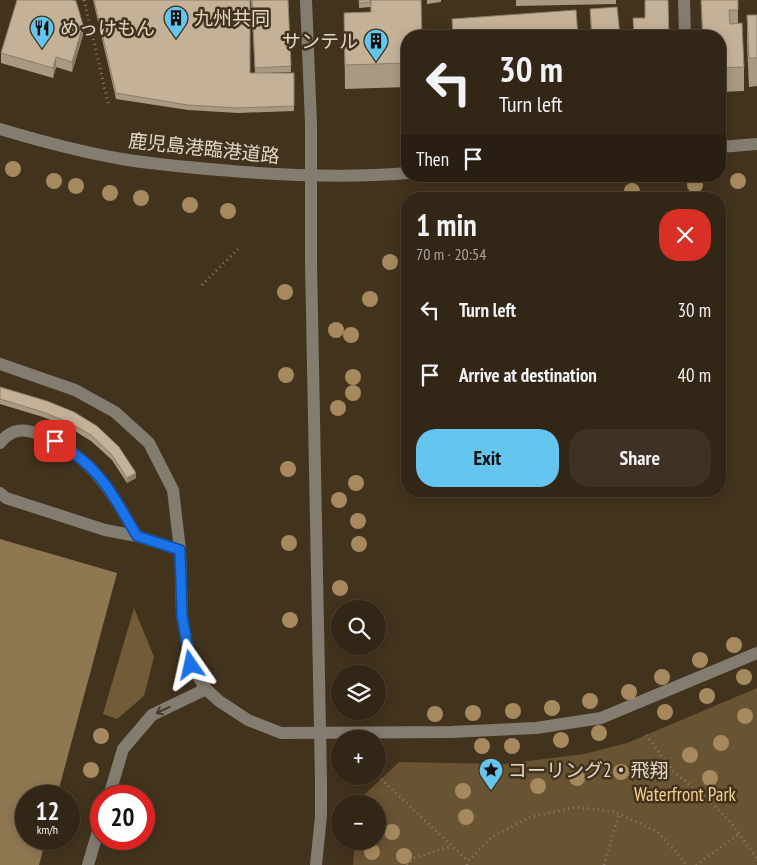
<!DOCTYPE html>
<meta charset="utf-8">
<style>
body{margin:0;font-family:"PT Sans Narrow","Noto Sans JP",sans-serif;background:#3d3223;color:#f1f3f6;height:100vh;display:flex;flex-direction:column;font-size:19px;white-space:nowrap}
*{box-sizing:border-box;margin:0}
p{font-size:16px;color:#a8a5a1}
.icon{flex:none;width:28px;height:28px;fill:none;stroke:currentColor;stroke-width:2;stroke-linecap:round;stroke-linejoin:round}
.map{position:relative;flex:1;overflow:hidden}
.side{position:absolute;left:401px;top:192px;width:325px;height:305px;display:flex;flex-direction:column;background:#322616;border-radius:20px;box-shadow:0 2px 12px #0003,0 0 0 1px #4d4335}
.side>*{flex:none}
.guide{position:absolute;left:401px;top:30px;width:325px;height:152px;border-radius:20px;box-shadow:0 2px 12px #0003,0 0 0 1px #4d4335;background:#322616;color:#f1f3f6;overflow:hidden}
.controls{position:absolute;left:331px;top:600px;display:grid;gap:10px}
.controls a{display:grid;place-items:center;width:55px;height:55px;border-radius:50%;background:#322616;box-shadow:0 2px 12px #0003,0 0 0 1px #4d4335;font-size:25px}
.speed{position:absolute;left:15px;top:785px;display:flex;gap:10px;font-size:25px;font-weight:700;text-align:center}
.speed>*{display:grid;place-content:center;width:65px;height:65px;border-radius:50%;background:#322616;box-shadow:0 2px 12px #0003,0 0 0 1px #4d4335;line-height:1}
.speed small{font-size:12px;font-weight:400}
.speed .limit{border:8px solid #d22;background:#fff;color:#111}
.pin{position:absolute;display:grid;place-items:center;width:42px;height:42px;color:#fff;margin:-21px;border-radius:10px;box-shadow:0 2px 8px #0006}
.me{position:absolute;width:55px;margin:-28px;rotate:349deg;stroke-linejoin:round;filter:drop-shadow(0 0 4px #0008)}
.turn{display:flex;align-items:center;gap:18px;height:105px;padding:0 15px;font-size:22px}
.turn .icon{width:65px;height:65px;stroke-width:2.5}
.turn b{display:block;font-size:35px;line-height:42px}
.then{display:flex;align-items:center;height:48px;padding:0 15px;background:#0003;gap:10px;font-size:19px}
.round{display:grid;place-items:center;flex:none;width:52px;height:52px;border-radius:20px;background:#3d3223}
.head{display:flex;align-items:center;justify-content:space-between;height:85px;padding:0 15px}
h1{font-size:30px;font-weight:800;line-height:38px}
.primary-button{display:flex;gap:10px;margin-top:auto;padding:10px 15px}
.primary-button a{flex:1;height:58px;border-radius:20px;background:#64c5ee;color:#111;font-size:20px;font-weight:800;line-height:58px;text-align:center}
.primary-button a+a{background:#3d3223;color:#f1f3f6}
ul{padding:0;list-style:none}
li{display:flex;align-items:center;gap:15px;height:65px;padding:0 15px}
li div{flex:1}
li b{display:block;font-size:19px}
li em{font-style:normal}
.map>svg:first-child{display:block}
</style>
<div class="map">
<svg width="757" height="865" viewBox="0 0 757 865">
<rect width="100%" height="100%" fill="#42331d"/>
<!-- green -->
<polygon fill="#685332" points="757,688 757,865 353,865 355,841 378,841 378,804 359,804 361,798 399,762 504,764 584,754 627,743"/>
<!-- forest -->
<polygon fill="#725b37" points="134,608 154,657 144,696 117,719 103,714"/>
<!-- water -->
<polygon fill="#8f7752" points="0,539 117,573 57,796 26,796 26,839 46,839 39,865 0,865"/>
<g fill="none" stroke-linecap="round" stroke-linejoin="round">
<!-- path -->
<g stroke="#887c6a" stroke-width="3" stroke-dasharray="1 4" stroke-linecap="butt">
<polyline points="84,0 109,107"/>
<polyline points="202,285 239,248"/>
<polyline points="646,735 673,771 716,807 732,824 757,859"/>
<polyline points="381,779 468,861"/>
<polyline points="407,865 414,858 452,846"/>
<polyline points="467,865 468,861 492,837 530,817 577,807 615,812 658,832 687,865"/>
<polyline points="604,865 619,814"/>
<polyline points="696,865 739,834"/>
</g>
<!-- minor -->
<g stroke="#837c71" stroke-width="12">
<polyline points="306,0 311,124 311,262 321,781 321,816 316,865"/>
<polyline points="684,0 685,36"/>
<path d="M0,129C40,141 81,152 122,159C158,165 196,168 232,171C293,176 347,178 408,173"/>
<polyline points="720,147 757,144"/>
<polyline points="0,364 75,390 115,412 149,443 173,490 180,550 182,616 191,665 206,689 219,701 248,720 281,733 451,732 536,728 601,718 757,653"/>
<path d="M0,443C12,428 24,428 41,435C93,457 110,490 137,536"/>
<polyline points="0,493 6,498 105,530 137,536 180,550"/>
<polyline points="109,796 123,749 152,715 206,689"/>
<polyline points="88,865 101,821"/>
</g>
</g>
<!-- trees -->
<g fill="#a6895e">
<circle cx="13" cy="169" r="8"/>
<circle cx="54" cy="181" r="8"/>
<circle cx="738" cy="181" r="8"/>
<circle cx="695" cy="185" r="8"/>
<circle cx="76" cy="186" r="8"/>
<circle cx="632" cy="191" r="8"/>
<circle cx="110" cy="193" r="8"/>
<circle cx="141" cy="198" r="8"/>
<circle cx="190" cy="205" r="8"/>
<circle cx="228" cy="211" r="8"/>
<circle cx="390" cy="262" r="8"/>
<circle cx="285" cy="292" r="8"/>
<circle cx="370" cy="299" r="8"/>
<circle cx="336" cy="330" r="8"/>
<circle cx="351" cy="335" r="8"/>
<circle cx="286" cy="375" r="8"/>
<circle cx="353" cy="377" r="8"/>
<circle cx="353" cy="393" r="8"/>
<circle cx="338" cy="408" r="8"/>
<circle cx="288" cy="469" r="8"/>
<circle cx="356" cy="483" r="8"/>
<circle cx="339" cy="500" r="8"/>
<circle cx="358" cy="521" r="8"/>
<circle cx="289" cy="543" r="8"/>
<circle cx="359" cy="544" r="8"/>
<circle cx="340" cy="588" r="8"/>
<circle cx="290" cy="620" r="8"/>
<circle cx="734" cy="645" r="8"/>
<circle cx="700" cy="660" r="8"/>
<circle cx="662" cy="677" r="8"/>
<circle cx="744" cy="677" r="8"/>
<circle cx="629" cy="692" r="8"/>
<circle cx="707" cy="696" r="8"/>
<circle cx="590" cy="701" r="8"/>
<circle cx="552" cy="708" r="8"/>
<circle cx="513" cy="711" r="8"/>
<circle cx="665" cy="712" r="8"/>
<circle cx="473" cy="713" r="8"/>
<circle cx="435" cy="714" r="8"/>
<circle cx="745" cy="716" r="8"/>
<circle cx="599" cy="733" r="8"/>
<circle cx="101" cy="736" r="8"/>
<circle cx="561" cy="740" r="8"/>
<circle cx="721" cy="743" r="8"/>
<circle cx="482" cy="746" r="8"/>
<circle cx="512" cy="746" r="8"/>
<circle cx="690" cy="755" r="8"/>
<circle cx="91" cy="770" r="8"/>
<circle cx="621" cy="772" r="8"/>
<circle cx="577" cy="778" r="8"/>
<circle cx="710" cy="778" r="8"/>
<circle cx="538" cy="786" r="8"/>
<circle cx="463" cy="791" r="8"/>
<circle cx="466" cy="817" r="8"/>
<circle cx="392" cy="832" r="8"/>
<circle cx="372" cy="852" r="8"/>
<circle cx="404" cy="856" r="8"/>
</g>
<!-- wall -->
<g fill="#a99983">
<polygon points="93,0 250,0 250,73 255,73 251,0 288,0 291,72 268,73 294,73 294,111 238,113 188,110 116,99"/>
<polygon points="359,0 421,0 408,36 408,87 345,89 344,13 371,12 370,7 359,8"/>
<polygon points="427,0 441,0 441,2 427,4"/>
<polygon points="516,0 616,0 616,4 516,6"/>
<polygon points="645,0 669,36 591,36 590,9 620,35 633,35 633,18 645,18"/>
<polygon points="701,0 738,0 738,23 744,67 744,91 720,92 720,36 702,36"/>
<polygon points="747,15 757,15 757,86 749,87 747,44"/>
<polygon points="83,35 72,72 56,67 53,78 1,63 1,53"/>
<polygon points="0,387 74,412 136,478 127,483 112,460 91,441 70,428 43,417 0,404"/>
</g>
<!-- shaded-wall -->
<g fill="#897d6a">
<polygon points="83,25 83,35 72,72 72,62"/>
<polygon points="56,57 56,67 53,78 53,68"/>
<polygon points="136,473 136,478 127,483 127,478"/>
</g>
<!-- building -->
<g fill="#c4b298" stroke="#897d6a">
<polygon points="17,0 72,0 76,1 83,25 72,62 56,57 53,68 1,53"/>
<polygon points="94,0 250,0 250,73 294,73 294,106 238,108 188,105 116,93"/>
<polygon points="252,0 288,0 291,66 255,68"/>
<polygon points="359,0 370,0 371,2 359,3"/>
<polygon points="371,0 421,0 422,36 408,36 408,63 345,65 344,13 371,12"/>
<polygon points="645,0 668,0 669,36 596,36 634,35 633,18 645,18"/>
<polygon points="701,0 738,0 738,10 729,10 730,24 742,23 744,67 720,68 720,36 703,36"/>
<polygon points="617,7 620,35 592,36 590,9"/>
<polygon points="576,10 578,36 453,36 452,19"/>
<polygon points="747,15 757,15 757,58 749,58"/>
<polygon points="0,387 47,401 74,412 97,426 119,447 136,473 127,478 112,455 91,435 70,423 43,412 0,399"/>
</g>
<!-- one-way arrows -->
<defs><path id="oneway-shaft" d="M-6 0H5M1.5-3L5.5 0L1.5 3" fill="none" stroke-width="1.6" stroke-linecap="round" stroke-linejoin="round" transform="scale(1.25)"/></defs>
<use stroke="#483a25" href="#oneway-shaft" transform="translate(163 710) rotate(155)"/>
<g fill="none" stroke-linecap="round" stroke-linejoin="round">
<defs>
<path id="route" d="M55,441C100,467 112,493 137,536L180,550L182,616L191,665"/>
</defs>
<!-- route casing -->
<use href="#route" stroke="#114b97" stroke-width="12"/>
<!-- route -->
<use href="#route" stroke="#1a73e8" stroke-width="9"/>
</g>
<!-- icons -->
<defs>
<symbol id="building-pin" viewBox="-11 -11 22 30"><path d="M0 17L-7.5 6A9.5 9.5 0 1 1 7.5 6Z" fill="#64c5ee" stroke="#42331d"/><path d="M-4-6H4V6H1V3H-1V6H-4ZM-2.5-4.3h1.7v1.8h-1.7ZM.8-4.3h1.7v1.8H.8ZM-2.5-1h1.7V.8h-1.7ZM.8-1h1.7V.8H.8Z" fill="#111"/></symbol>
<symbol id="restaurant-pin" viewBox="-11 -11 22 30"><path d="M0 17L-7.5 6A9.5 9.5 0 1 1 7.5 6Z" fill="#64c5ee" stroke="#42331d"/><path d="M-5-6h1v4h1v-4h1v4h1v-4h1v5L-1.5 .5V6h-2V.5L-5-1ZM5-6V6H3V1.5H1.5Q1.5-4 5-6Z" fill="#111"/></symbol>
<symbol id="sight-pin" viewBox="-11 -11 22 30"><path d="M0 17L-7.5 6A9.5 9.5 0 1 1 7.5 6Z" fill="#64c5ee" stroke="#42331d"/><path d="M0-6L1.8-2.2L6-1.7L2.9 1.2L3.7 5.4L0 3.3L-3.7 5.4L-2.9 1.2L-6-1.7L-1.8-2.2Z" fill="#111"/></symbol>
</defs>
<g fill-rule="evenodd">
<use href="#building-pin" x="162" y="4" width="28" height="38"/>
<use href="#restaurant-pin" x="28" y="14" width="28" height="38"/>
<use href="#building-pin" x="362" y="27" width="28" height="38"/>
<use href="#sight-pin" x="477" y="756" width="28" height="38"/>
</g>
<g text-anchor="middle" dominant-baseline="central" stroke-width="5" stroke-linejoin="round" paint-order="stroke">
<!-- poi labels -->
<g font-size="19" fill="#e0d7c9" stroke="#42331d" text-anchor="start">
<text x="194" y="18">九州共同</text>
<text x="60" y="28">めっけもん</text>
<text x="358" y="41" text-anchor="end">サンテル</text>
<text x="508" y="770">コーリング2・飛翔</text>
</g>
<!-- street labels -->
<g font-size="19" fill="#e0d7c9" stroke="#42331d">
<text transform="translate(204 148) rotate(6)">鹿児島港臨港道路</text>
</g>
<!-- park labels -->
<g font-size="19" fill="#f7d093" stroke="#42331d">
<text x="685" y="794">Waterfront Park</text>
</g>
</g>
</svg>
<div class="controls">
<a><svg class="icon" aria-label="search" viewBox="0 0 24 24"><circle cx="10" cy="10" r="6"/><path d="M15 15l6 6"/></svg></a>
<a><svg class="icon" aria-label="layers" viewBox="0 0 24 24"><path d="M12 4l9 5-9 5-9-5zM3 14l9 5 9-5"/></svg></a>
<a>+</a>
<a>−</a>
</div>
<div class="speed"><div>12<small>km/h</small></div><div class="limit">20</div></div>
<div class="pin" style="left:55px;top:441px;background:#d93025"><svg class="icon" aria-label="arrive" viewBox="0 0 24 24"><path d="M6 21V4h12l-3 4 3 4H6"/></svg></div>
<svg class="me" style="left:191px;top:665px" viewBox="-20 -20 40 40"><path d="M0-17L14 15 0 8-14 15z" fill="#1a73e8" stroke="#fff" stroke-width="4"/></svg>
<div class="guide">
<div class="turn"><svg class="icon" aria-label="left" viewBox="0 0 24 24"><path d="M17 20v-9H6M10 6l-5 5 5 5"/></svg><div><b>30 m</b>Turn left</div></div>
<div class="then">Then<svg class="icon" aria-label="arrive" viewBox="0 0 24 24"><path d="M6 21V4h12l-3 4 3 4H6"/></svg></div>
</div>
<section class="side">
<div class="head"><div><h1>1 min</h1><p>70 m · 20:54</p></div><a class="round" style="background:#d93025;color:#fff"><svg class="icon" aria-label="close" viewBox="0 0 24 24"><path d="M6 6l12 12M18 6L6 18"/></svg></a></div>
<ul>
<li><svg class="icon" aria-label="left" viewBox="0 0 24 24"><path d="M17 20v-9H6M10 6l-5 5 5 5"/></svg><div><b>Turn left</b></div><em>30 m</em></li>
<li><svg class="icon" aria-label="arrive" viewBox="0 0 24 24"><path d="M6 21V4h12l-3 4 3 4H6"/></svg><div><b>Arrive at destination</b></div><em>40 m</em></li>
</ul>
<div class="primary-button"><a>Exit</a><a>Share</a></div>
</section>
</div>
